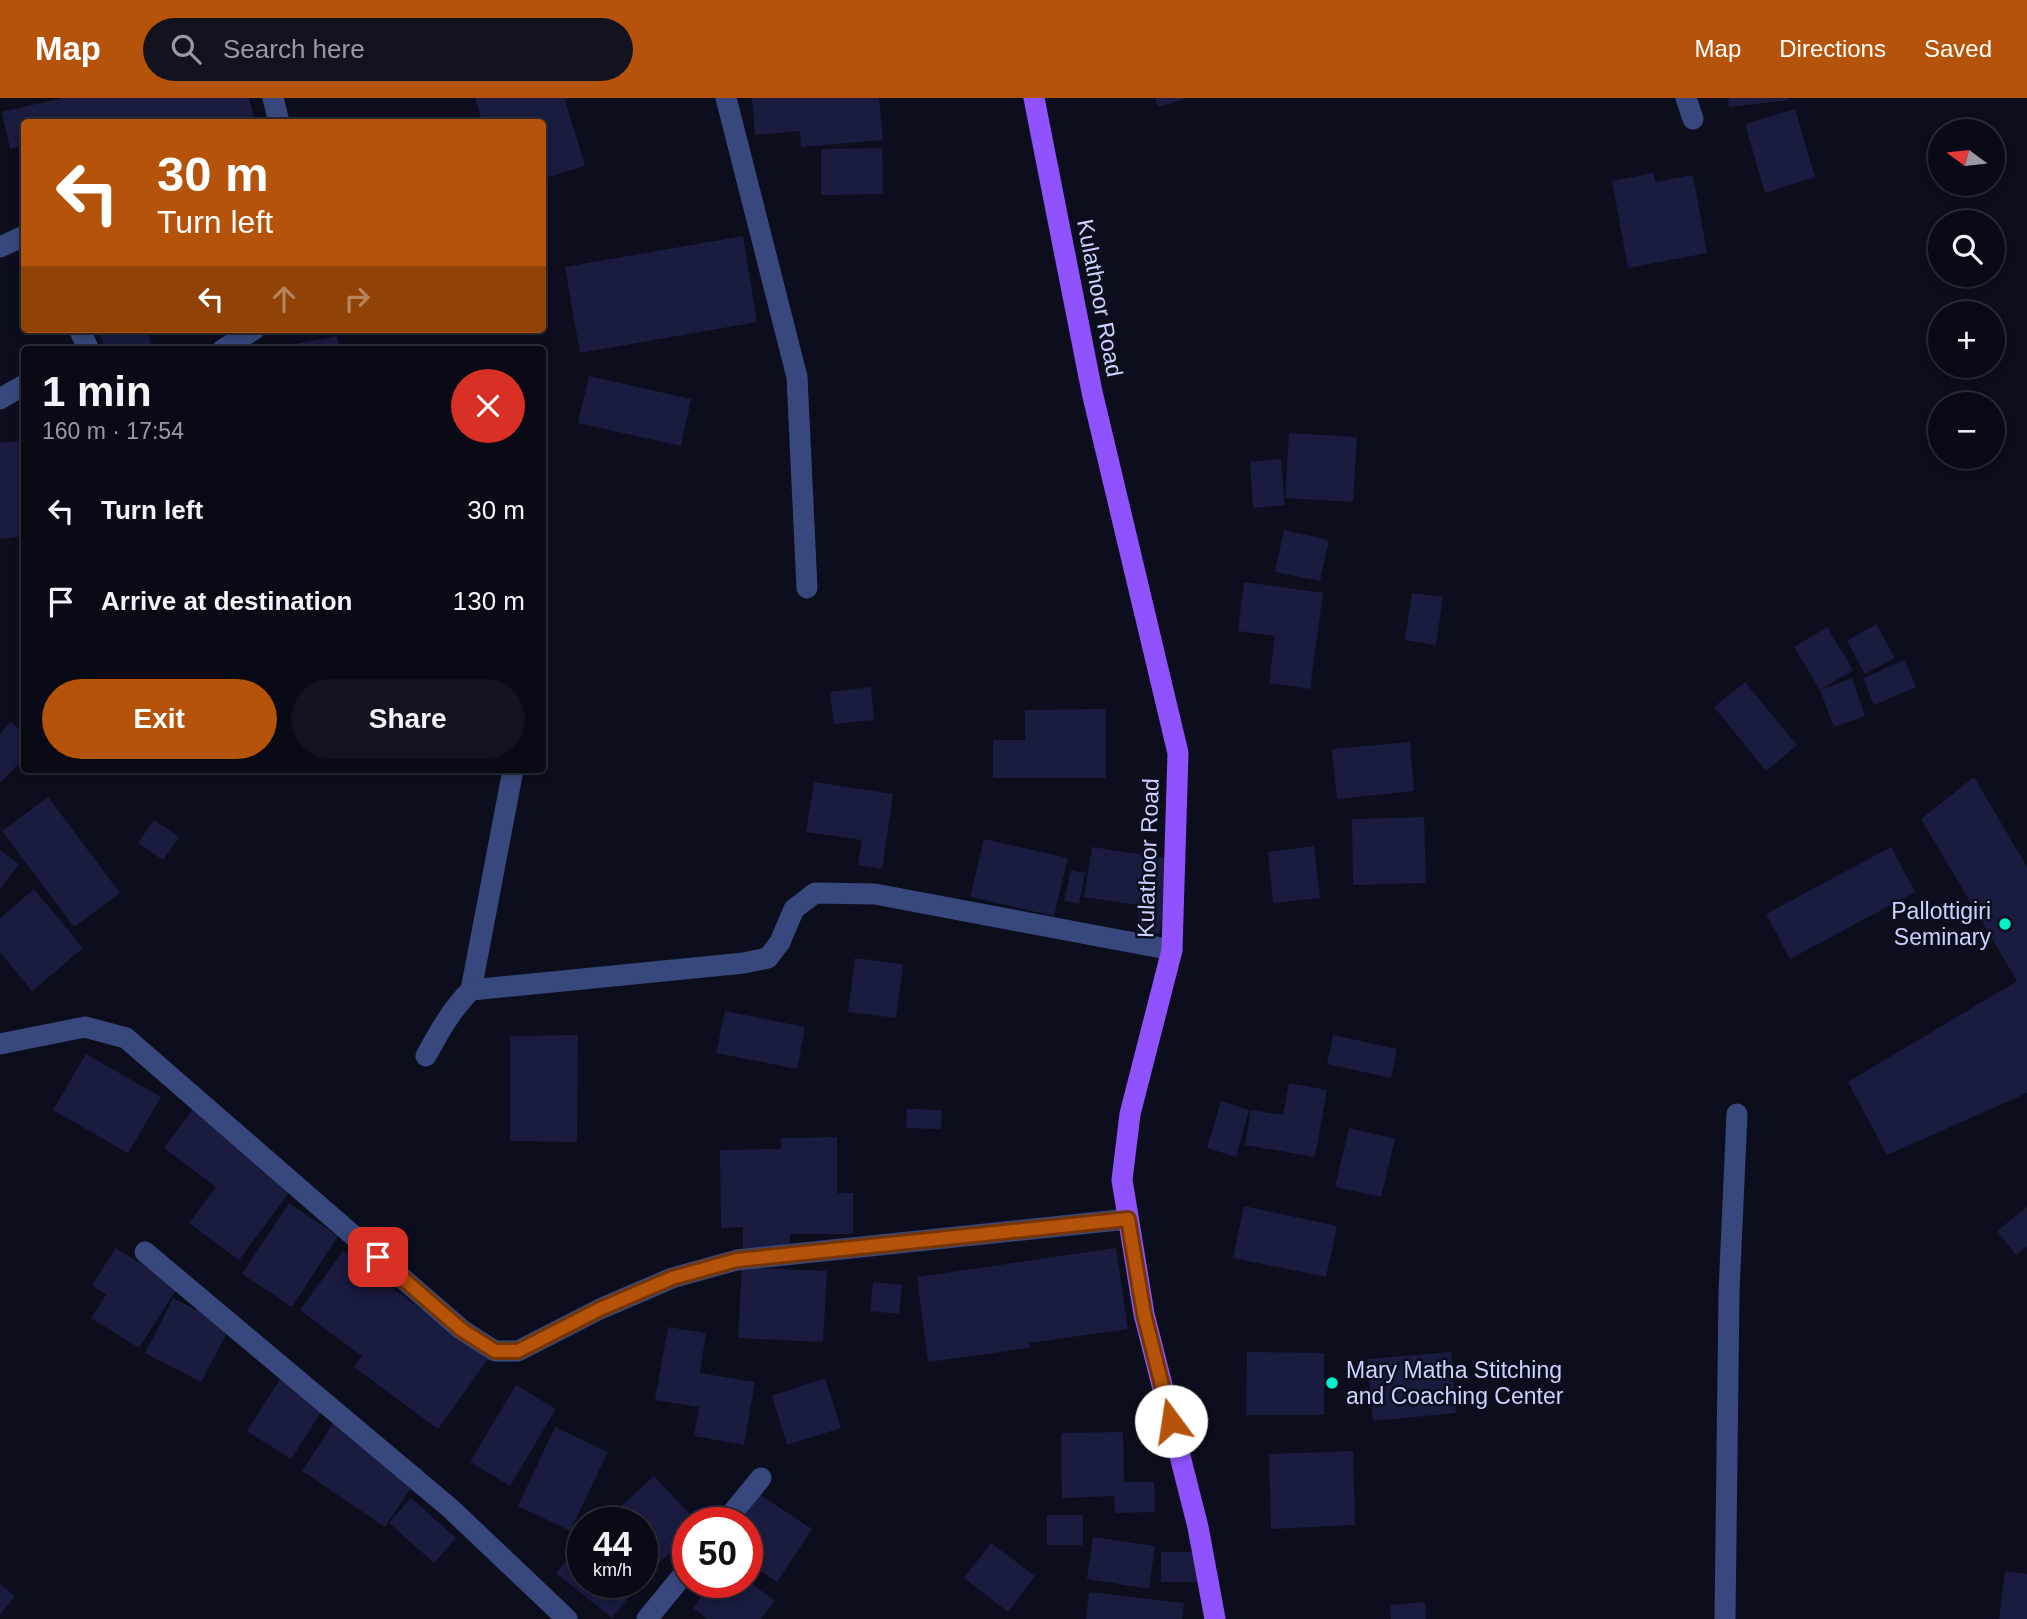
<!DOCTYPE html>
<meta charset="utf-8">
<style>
body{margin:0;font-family:Helvetica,sans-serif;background:#12131f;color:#f1f3f6;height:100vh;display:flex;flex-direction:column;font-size:26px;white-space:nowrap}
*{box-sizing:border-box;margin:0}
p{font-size:23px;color:#999aa1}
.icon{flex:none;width:38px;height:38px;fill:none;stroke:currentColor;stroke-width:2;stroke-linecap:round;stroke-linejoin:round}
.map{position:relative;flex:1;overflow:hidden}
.drawer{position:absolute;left:21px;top:248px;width:525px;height:427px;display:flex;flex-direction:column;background:#090a16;border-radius:7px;box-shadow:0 4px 10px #0003,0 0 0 2px #292b35}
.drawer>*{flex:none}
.guide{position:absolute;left:21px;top:21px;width:525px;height:214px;border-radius:7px;box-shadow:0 4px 10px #0003,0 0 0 2px #292b35;background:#b45309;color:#fff;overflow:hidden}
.needle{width:46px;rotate:285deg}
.buttons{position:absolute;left:1928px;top:21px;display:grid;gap:14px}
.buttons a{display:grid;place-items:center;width:77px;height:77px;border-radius:50%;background:#090a16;box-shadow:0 4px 10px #0003,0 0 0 2px #292b35;font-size:35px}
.speed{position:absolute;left:567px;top:1409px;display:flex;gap:14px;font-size:35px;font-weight:700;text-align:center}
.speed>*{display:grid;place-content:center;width:91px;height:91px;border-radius:50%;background:#090a16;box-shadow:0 4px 10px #0003,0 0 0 2px #292b35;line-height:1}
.speed small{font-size:18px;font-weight:400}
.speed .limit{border:10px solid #d22;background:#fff;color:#111}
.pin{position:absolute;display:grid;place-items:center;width:60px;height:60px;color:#fff;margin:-30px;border-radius:14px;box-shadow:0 4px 10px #0006}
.me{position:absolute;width:77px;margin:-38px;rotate:346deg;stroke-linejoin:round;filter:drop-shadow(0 0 5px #0008)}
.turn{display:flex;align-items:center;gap:24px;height:147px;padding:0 21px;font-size:32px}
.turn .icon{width:91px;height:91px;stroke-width:2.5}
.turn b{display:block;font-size:49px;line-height:60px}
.lanes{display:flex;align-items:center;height:66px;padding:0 21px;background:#0003;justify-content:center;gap:35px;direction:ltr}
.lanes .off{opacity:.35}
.round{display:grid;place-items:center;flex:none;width:74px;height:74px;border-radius:37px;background:#12131f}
.summary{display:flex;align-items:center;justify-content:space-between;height:119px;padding:0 21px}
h1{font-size:42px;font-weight:700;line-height:52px}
.action{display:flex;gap:14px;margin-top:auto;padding:14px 21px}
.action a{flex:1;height:80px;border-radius:42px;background:#b45309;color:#fff;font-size:28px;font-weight:700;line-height:80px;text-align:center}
.action a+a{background:#12131f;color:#f1f3f6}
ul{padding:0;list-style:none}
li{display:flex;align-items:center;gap:21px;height:91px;padding:0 21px}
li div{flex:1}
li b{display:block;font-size:26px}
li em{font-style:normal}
header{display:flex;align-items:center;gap:42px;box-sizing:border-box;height:98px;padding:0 35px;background:#b45309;color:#fff}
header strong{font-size:33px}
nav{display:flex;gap:38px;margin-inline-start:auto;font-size:24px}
.search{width:490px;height:63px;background:#12131f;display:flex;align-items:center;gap:18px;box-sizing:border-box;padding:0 24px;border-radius:38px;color:#999aa1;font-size:26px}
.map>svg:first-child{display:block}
</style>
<header>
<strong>Map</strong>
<div class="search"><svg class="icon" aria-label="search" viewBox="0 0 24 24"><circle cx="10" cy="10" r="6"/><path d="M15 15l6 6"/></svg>Search here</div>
<nav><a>Map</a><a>Directions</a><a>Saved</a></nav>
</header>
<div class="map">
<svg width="2027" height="1521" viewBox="0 0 2027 1521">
<rect width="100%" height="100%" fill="#0c0e1e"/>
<!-- building -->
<g fill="#191b3f">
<polygon points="62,0 249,0 255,24 24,24 24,47 10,51 2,14"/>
<polygon points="475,0 571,0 565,2 585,68 542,81 542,24 482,24"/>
<polygon points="752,0 879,0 883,42 801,49 800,33 755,37"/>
<polygon points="1155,0 1185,0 1185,1 1158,9"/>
<polygon points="1728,0 1789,0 1789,2 1729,9"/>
<polygon points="1795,11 1815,79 1765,95 1745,26"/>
<polygon points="882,50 883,96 821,97 821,51"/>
<polygon points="1654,75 1655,84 1693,77 1707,155 1628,170 1612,83"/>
<polygon points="743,138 757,224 580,255 565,169"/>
<polygon points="98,231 146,231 151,245 136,252 106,252"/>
<polygon points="337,238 340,252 296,252 295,246"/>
<polygon points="589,278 691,301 681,348 578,325"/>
<polygon points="1289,335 1357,339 1353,404 1285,400"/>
<polygon points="24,342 24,438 0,441 0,345"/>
<polygon points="1281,361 1285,407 1253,410 1250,364"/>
<polygon points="1284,432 1329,442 1320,483 1275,474"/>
<polygon points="1244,484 1323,495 1310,591 1269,585 1275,538 1238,533"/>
<polygon points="1412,495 1443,499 1436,547 1405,542"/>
<polygon points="1876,526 1895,560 1865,576 1847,543"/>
<polygon points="1827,529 1853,572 1820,592 1852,580 1865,618 1834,629 1820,592 1794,549"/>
<polygon points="1905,562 1916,589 1874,607 1863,580"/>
<polygon points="1745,584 1797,647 1766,673 1714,609"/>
<polygon points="871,589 874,622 834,626 830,594"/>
<polygon points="1106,611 1106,680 993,680 993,642 1025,642 1025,612"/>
<polygon points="11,624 24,637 24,661 0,685 0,636"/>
<polygon points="1410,644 1414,693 1337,701 1332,651"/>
<polygon points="1974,679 2027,769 2027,995 1887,1057 1848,984 2017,883 1921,721"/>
<polygon points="814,684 893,696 882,771 858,767 862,742 806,734"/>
<polygon points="48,699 120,795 74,829 2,733"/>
<polygon points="1424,719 1426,785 1353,787 1352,721"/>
<polygon points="154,722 179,739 163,762 138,745"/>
<polygon points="984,741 1068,760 1054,818 970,799"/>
<polygon points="1314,748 1320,800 1273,805 1268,754"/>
<polygon points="1092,749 1171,761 1160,836 1136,833 1140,807 1084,799"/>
<polygon points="1891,749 1915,794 1790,861 1766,816"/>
<polygon points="0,752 19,766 0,791"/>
<polygon points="1071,772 1085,775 1079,806 1064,803"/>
<polygon points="34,791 83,850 32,893 0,854 0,820"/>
<polygon points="855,860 903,866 896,920 848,914"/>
<polygon points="725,913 805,929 797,971 716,955"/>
<polygon points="578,937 577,1044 510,1043 510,938"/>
<polygon points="1333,937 1397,951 1391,980 1327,966"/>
<polygon points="86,956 161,999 128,1055 53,1012"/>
<polygon points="1289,985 1327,992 1315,1059 1245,1047 1251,1012 1283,1017"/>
<polygon points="1221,1003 1249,1012 1236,1059 1207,1050"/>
<polygon points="195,1008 297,1084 239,1162 189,1125 216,1089 164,1050"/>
<polygon points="907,1011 942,1012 941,1031 906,1030"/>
<polygon points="1349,1030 1395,1041 1381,1099 1335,1089"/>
<polygon points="837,1039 837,1095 853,1095 853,1136 790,1136 790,1157 743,1157 743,1129 721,1130 720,1052 781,1051 781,1040"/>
<polygon points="289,1105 338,1138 292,1209 242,1176"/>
<polygon points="1244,1108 1337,1128 1326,1179 1233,1160"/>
<polygon points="2027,1109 2027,1148 2016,1157 1997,1133"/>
<polygon points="116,1150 178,1189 139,1250 91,1220 106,1197 92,1187"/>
<polygon points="1116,1150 1128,1231 1029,1245 1029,1250 928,1264 917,1179"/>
<polygon points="343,1153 488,1261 438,1331 354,1269 362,1258 300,1212"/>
<polygon points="742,1169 827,1173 823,1244 738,1240"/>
<polygon points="873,1184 902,1187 899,1216 870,1213"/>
<polygon points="173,1200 230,1229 201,1284 145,1255"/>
<polygon points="668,1229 706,1235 700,1275 755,1284 744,1347 694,1338 699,1309 655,1302"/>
<polygon points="1247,1254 1324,1255 1324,1317 1246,1317"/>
<polygon points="1451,1254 1456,1315 1373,1323 1367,1261"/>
<polygon points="286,1272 330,1300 291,1361 247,1333"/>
<polygon points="825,1280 841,1330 787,1347 772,1298"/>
<polygon points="516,1287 556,1311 510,1388 470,1364"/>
<polygon points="340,1315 423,1372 385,1429 302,1373"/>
<polygon points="555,1329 608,1354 570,1433 518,1408"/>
<polygon points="1123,1334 1124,1384 1154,1384 1155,1414 1115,1415 1114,1398 1062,1400 1061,1335"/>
<polygon points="1353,1353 1355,1427 1271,1431 1269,1356"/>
<polygon points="654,1378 697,1424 688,1424 688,1439 654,1469 642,1456 642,1424 614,1424 609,1419"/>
<polygon points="759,1396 812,1431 777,1484 747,1464 747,1424 740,1424"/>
<polygon points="411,1400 456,1440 434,1465 389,1425"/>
<rect x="1047" y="1417" width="36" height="30"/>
<polygon points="1093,1439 1155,1448 1149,1491 1087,1481"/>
<polygon points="583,1442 583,1484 641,1484 612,1520 556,1475"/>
<polygon points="991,1445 1035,1478 1008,1514 964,1480"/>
<polygon points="1161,1454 1198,1454 1197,1484 1161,1484"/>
<polygon points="2005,1473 2027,1476 2027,1521 1999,1521"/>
<polygon points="747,1482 775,1503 761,1521 707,1521 693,1510 712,1484 747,1484"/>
<polygon points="0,1486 15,1498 0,1517"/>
<polygon points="1089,1494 1184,1505 1182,1521 1086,1521"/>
<polygon points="1425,1504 1426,1521 1391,1521 1390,1507"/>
</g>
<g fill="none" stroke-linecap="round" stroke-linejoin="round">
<!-- minor -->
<g stroke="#38487d" stroke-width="21">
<polyline points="273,0 279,24"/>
<polyline points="726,0 797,279 807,490"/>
<polyline points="1686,0 1693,21"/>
<polyline points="0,149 24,138"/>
<polyline points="79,231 89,252"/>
<polyline points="222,252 255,231"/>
<polyline points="0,301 24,287"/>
<polyline points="471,892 513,672"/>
<polyline points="0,946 85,929 126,940 462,1232 495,1253 518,1253 600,1211 672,1180 737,1162 1128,1121"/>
<path d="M426,958C439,934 451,912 471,892L744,865L768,860L780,844L794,811L815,795L875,796L1172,852"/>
<polyline points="145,1154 450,1410 567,1521"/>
<polyline points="725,1424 761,1380"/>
<polyline points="647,1521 688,1471"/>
<polyline points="1725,1521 1729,1194 1737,1016"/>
</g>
<!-- major -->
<polyline stroke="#8f52fd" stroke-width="21" points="1034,0 1092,294 1178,655 1172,852 1130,1016 1122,1082 1144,1216 1198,1429 1215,1521"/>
</g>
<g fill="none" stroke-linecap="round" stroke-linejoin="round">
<defs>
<polyline id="route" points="378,1159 462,1232 495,1253 518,1253 600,1211 672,1180 737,1162 1128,1121 1144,1216 1171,1323"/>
</defs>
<!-- route casing -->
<use href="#route" stroke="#753606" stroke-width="18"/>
<!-- route -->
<use href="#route" stroke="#b45309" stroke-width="12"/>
</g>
<!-- markers -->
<g fill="#02f2c9" stroke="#0c0e1e" stroke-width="2.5">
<circle cx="2005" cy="826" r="7"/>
<circle cx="1332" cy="1285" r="7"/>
</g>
<g text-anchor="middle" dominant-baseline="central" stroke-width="5" stroke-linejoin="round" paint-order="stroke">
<!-- street labels -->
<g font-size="23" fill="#cad2fe" stroke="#0c0e1e">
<text transform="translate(1100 200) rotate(79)">Kulathoor Road</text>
<text transform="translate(1148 760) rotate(-88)">Kulathoor Road</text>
</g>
<!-- poi labels -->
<g font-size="23" fill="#cad2fe" stroke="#0c0e1e" text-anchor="end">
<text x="1991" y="813">Pallottigiri<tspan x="1991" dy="26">Seminary</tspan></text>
<text x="1346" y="1272" text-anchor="start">Mary Matha Stitching<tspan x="1346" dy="26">and Coaching Center</tspan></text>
</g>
</g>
</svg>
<div class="buttons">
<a><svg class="needle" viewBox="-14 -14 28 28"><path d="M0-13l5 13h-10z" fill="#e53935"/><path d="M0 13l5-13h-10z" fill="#999aa1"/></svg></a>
<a><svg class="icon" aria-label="search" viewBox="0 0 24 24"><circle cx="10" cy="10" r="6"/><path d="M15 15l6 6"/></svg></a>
<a>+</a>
<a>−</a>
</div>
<div class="speed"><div>44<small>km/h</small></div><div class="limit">50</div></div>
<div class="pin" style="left:378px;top:1159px;background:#d93025"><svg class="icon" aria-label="arrive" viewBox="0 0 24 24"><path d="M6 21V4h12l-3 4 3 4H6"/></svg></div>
<svg class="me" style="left:1171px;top:1323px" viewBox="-20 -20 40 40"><circle r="19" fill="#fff"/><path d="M0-13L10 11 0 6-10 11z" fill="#b45309"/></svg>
<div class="guide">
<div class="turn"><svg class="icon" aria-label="left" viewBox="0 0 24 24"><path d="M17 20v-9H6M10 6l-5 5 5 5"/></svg><div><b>30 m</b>Turn left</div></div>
<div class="lanes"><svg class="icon" aria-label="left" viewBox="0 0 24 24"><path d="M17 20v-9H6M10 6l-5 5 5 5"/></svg><svg class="icon off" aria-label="ahead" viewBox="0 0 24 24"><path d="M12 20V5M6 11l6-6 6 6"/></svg><svg class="icon off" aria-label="right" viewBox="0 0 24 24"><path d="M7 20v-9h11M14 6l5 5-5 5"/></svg></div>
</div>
<section class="drawer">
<div class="summary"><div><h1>1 min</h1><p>160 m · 17:54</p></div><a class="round" style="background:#d93025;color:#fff"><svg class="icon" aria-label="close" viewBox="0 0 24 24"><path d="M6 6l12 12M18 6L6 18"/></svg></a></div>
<ul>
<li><svg class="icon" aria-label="left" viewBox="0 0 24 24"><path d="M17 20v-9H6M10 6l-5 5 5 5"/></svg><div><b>Turn left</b></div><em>30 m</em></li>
<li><svg class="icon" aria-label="arrive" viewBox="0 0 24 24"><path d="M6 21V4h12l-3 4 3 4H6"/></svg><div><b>Arrive at destination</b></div><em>130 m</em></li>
</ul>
<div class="action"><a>Exit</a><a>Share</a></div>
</section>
</div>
